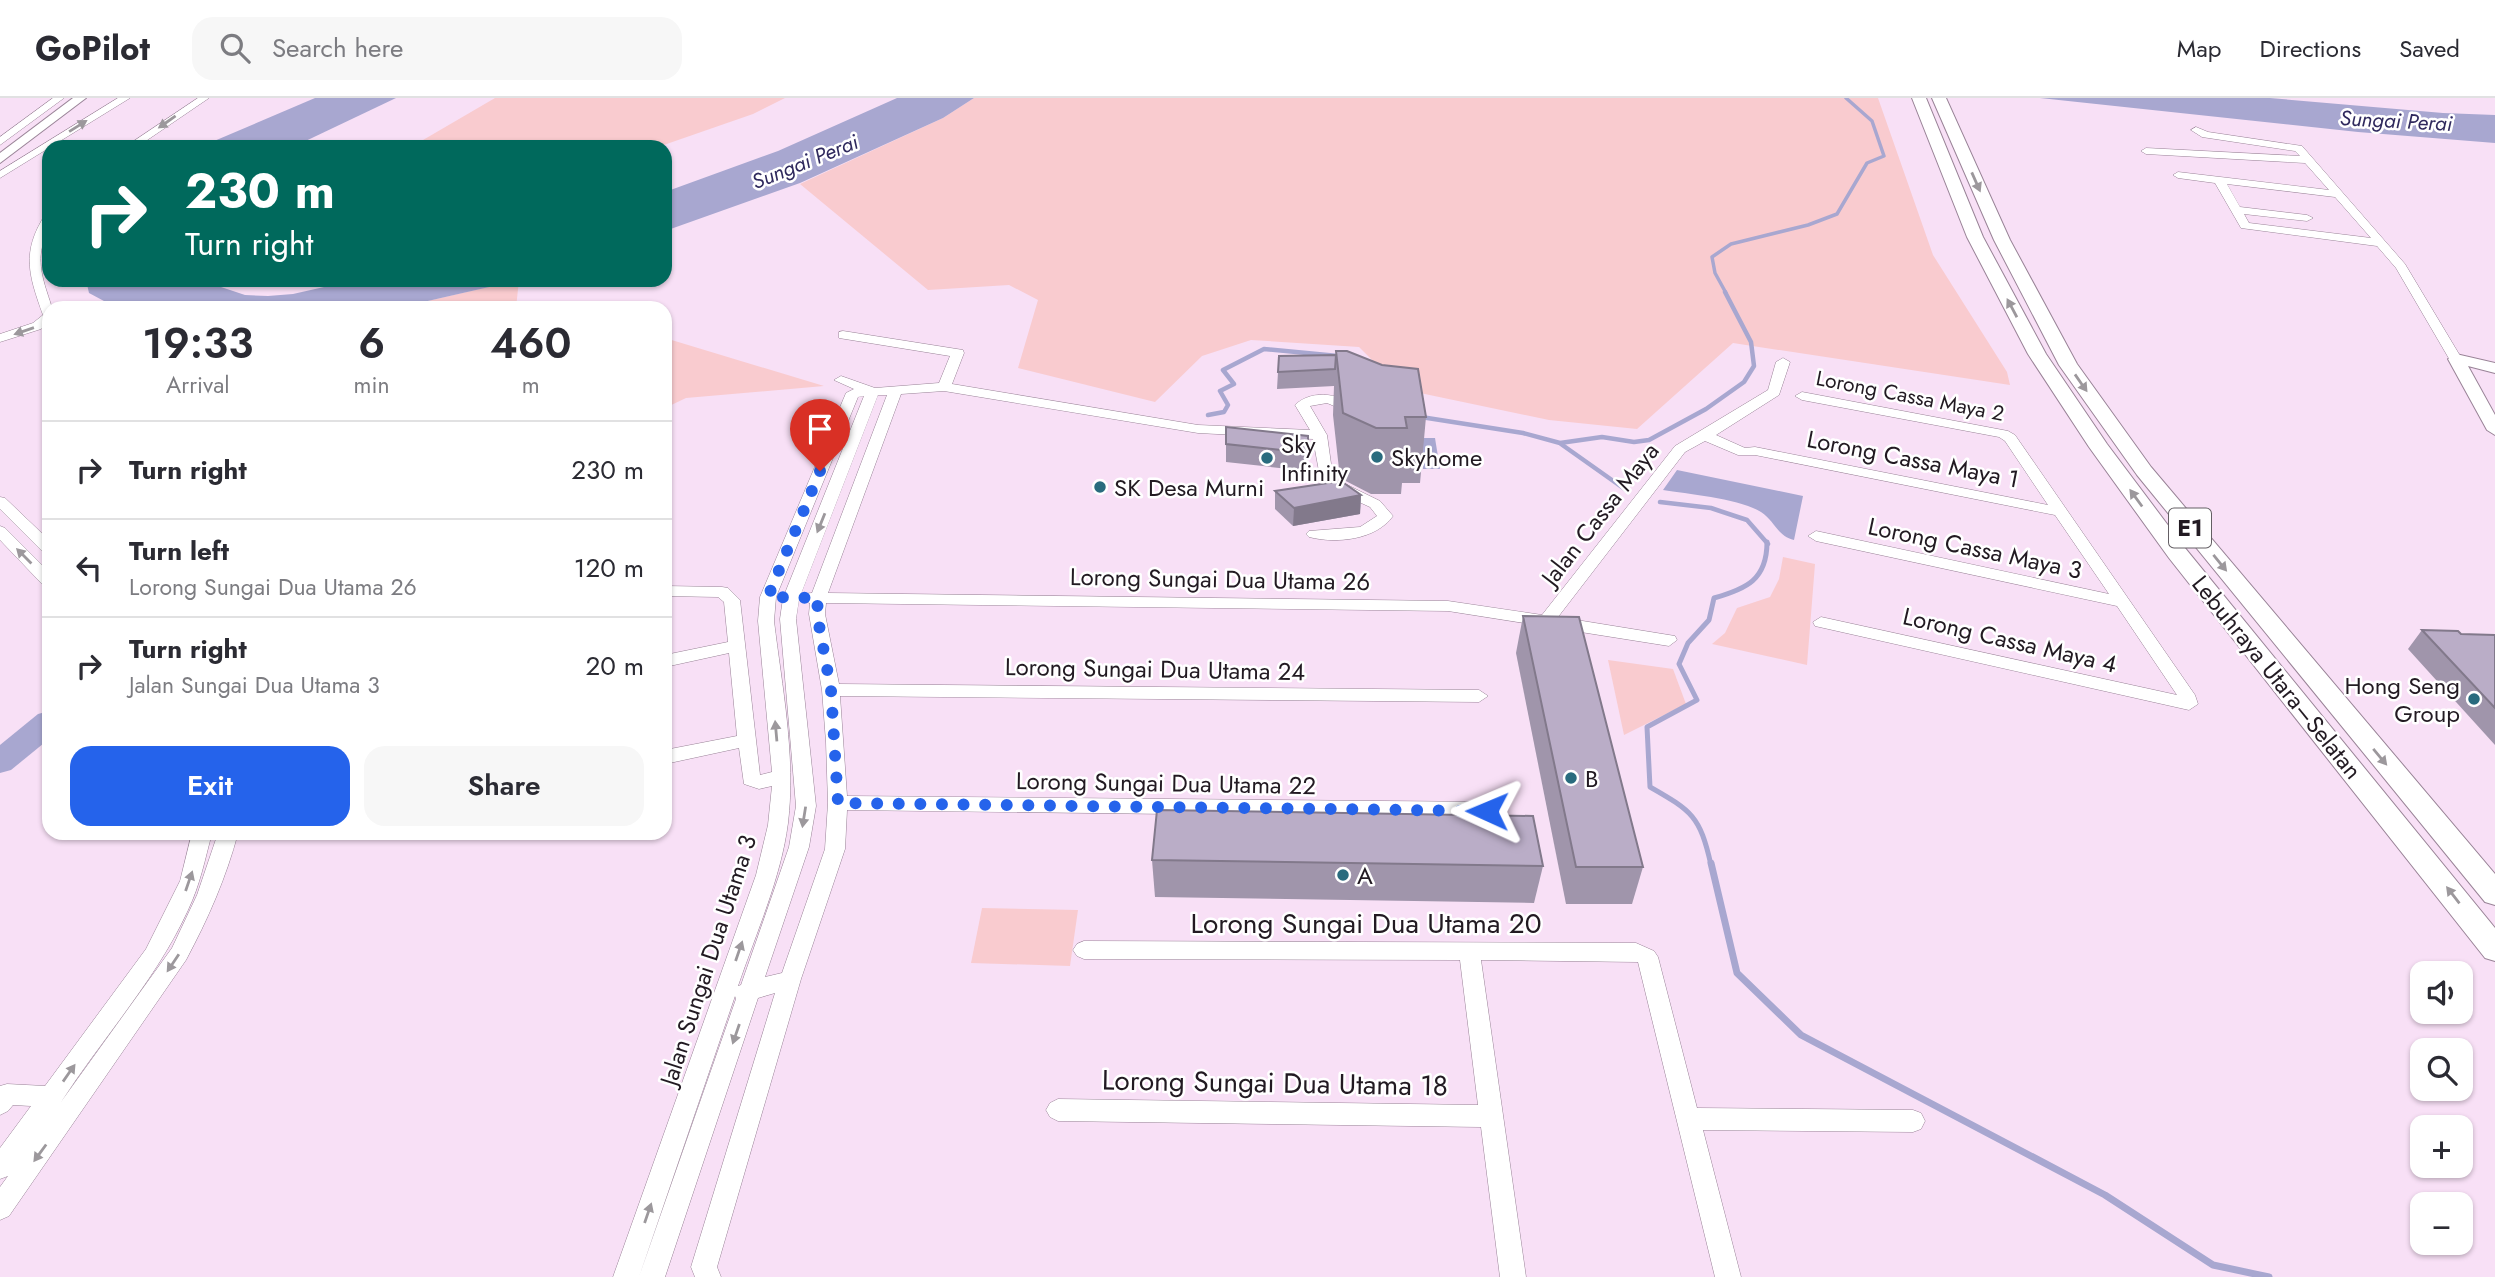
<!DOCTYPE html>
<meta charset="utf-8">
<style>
body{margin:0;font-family:Jost,sans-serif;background:#f7f7f7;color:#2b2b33;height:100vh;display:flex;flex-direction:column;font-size:26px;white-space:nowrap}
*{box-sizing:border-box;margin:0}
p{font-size:23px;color:#7c7c81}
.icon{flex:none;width:38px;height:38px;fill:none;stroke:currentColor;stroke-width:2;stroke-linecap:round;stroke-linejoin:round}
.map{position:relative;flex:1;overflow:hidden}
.drawer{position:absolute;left:42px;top:203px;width:630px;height:539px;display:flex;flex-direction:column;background:#fff;border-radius:21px;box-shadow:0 2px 5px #0004}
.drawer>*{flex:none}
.hud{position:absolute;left:42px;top:42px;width:630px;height:147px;border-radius:21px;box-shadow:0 2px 5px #0004;background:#00695c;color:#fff;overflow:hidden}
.controls{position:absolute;left:2410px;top:863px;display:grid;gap:14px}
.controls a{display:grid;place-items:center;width:63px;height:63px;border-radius:14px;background:#fff;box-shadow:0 2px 5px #0004;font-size:35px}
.pin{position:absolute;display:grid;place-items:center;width:60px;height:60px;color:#fff;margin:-72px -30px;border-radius:50% 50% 50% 0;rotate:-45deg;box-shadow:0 0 7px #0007}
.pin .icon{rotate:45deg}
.me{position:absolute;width:77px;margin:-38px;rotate:271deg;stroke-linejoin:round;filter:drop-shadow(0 0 5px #0008)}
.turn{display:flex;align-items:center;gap:24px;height:147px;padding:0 28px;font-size:32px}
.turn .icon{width:91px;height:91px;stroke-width:2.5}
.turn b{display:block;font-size:49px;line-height:60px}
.eta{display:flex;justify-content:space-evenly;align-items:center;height:119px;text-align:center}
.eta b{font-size:42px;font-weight:600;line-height:49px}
.action{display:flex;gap:14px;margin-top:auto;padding:14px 28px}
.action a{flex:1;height:80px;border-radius:21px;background:#2563eb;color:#fff;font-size:28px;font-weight:600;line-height:80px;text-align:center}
.action a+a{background:#f7f7f7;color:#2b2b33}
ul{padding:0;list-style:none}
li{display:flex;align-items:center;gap:21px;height:98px;padding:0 28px;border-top:2px solid #e1e1e2}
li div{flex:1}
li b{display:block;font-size:26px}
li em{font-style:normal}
header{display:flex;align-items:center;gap:42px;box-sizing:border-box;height:98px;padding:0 35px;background:#fff;border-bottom:2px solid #e1e1e2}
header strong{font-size:33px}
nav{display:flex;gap:38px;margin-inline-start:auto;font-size:24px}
.search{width:490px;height:63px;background:#f7f7f7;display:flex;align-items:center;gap:18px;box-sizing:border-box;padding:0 24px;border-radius:21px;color:#7c7c81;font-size:26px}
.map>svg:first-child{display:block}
</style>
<header>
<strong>GoPilot</strong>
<div class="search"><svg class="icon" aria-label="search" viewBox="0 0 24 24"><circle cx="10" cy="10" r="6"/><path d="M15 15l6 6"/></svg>Search here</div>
<nav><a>Map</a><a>Directions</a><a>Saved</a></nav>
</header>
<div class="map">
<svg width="2495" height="1179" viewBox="0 0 2495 1179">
<rect width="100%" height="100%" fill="#f8e0f6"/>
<!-- green -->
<g fill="#f9cbcf">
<polygon points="495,0 785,0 753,16 658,49 411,49"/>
<polygon points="974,0 1878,0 1933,157 2007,274 2010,287 1733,245 1637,331 1549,322 1401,291 1359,249 1251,242 1202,258 1155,304 1018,270 1038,202 1009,187 928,192 800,86 943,20"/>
<polygon points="519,182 516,210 397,210"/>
<polygon points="665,240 824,288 686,300 665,310"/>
<polygon points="1783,459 1815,466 1807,567 1712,546 1725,535 1737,510 1770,499 1779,481"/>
<polygon points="1608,562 1673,571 1686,606 1624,637"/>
<polygon points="982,810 1078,812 1070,868 971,865"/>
</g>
<!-- water -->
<g fill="#a8a7d0">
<polygon points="315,0 396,0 293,49 200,49"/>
<polygon points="897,0 974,0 943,20 800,85 665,133 665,94 778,53"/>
<polygon points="2040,0 2270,0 2443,15 2495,17 2495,45 2358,34"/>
<polygon points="86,182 200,182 245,197 268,198 293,196 355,182 520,182 397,210 117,210 89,195"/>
<polygon points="1418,340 1435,340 1440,371 1423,371"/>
<path d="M1677,372L1803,398L1794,442C1777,438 1775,423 1761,414C1741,401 1688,396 1663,392Z"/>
</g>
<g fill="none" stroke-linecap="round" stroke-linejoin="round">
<!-- stream-far3 -->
<polyline stroke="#a8a7d0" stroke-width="3.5" points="1726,195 1715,175 1712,159 1731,146 1808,127 1837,116 1867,65 1884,58 1872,23 1846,0"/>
<!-- stream-far2 -->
<g stroke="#a8a7d0" stroke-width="4.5">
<polyline points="1208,317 1224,314 1228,307 1220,293 1234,286 1223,272 1264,251 1338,258"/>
<polyline points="1421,319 1523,335 1560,345 1602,339 1634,344 1649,342 1706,311 1744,284 1754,268 1751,244 1725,194"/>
<polyline points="1561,346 1626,392"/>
<polyline points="1660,404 1711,410 1747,422 1768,446"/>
</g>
<!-- stream-far1 -->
<path stroke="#a8a7d0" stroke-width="5" d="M1711,767C1700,718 1692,713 1650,689L1647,629L1697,602L1679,566L1688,545L1709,522L1714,500C1746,491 1767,482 1767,444"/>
<!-- stream -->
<polyline stroke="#a8a7d0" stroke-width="7" points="1711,765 1737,875 1801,937 2105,1097 2213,1167 2269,1179"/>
<!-- river -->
<polygon fill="#a8a7d0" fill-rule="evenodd" points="49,613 49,641 11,672 0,675 0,647 38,616"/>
<defs>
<g id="minor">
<polygon points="53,0 64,0 0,47 0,39"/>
<polygon points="118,0 130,0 0,80 0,73"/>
<polygon points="198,0 209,0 137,49 125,49"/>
<path d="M2196,29L2208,34L2302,48L2405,166L2462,261L2461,264H2451L2396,170L2377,148L2241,130L2215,85L2178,80L2173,77L2178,74L2329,92L2305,65L2146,56L2141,53L2146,50L2300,58L2295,53L2202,39L2191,32ZM2227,86L2335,99L2371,140L2249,125L2244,116L2307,123L2313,120L2307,117L2240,109Z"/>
<path d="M49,116C49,128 44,137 42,149C37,170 46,190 52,210H49V224L41,231L0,244V236L33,225L43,217C29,178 21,154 45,117Z"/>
<path d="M843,233L963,252L964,255L952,286L1198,327L1310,332L1295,307C1313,290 1344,296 1360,312L1353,316L1327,305L1310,308L1327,337L1333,380L1380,403L1393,418C1376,442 1336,446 1309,439L1306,436L1309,433L1360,429L1377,418L1370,409L1326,389L1321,384L1313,341L1198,335L944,293L901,296L828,495L1448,503L1542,517L1675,348L1768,292L1776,264L1783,260L1790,264L1779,297L1716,337L1745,350L1755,349L2048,407L2005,343L1999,339L1802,302L1795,298L1802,294L2008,333L2015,337L2195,597L2198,606L2189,612L1815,528L1813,524L1821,519L2177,597L2117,508L1816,443L1808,438L1816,433L2109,496L2055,417L1755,357H1738L1705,343L1685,354L1558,519L1675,538L1677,542L1669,548L1448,513L826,505L825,516L839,586L1479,592L1488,598L1479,604L840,598L847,698L1492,704L1499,706L1502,711L1499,716L1487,720L847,712L845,751L801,881L717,1169L721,1179H695L691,1169L775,895L758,900L665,1179H639L736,901L735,898L639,1179H613L756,777L768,727L772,688L759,691L744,686L739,650L665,666V652L737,638L729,555L665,569V557L728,544L724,504L718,499L665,498V488L722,489L728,490L740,502L760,677L772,674L758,523L760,499L846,295L854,291L834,282L841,278L875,290L939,285L950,258L839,240V234ZM878,297H887L812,495L801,496ZM864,298L783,500L780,521L796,708L789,749L741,887L738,888C756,835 781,780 788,725C796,658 782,589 774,523L776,499L858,299ZM799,502L810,505L809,516L822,592L826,644L828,705L825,751L782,875L765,879L809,749L816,708L796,521Z"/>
<polygon points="0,399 5,400 49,442 49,456 43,454 0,411"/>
<polygon points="0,428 5,430 49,474 49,488 43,487 0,442"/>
<path d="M192,735H212C205,761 200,787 188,812C156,882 103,939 61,1004L172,850L197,797L218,735H238C226,780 208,821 186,862L9,1118L0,1122V1089L8,1078L0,1081V1050L31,1008L13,1007L8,1013L0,1017V988L7,986L45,988L146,851L180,783Z"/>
<polygon points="1084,843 1636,845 1654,853 1658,859 1697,1010 1913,1012 1921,1015 1925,1023 1921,1031 1913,1034 1703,1032 1741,1179 1715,1179 1638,864 1481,862 1526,1179 1500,1179 1481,1029 1058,1023 1050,1019 1046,1012 1050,1005 1058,1001 1478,1007 1460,862 1084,861 1077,858 1073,852 1077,846"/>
</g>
<g id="major">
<polygon points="73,0 86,0 0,65 0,55"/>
<polygon points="2456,256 2495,265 2495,275 2468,268 2495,317 2495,337 2487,332 2448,261"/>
</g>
<g id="highway">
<polygon points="1912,0 1926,0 1983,139 2046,256 2107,346 2185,450 2495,830 2495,863 2485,860 2169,460 2089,349 2028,256 1967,139"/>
<polygon points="1932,0 1946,0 2010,142 2077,266 2151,369 2495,776 2495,807 2485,804 2137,377 2059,267 1994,142"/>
</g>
</defs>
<!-- minor casing -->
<use href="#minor" stroke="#998397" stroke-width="1"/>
<!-- major casing -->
<use href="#major" stroke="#998397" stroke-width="2"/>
<!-- highway casing -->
<use href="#highway" stroke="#998397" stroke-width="2"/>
<!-- minor -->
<use href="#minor" fill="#fff" fill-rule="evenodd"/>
<!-- major -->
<use href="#major" fill="#fff" fill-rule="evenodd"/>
<!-- highway -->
<use href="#highway" fill="#fff" fill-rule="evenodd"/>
</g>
<!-- wall -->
<g fill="#a095ab">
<polygon points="1336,257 1426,319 1420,385 1402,385 1401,396 1371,396 1340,380 1333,317 1334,288 1277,291 1278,274"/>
<polygon points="1226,329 1308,338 1307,373 1226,364"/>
<polygon points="1275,393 1361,397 1360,416 1293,428 1275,411"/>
<polygon points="1523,518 1643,769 1632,806 1566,806 1516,555"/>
<polygon points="2422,532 2461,536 2495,537 2495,647 2408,551"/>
<polygon points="1152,762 1543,768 1534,805 1155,799"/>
</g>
<!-- shaded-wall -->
<polygon fill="#82798b" points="1361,397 1360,416 1293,428 1294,410"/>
<!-- building -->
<g fill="#baadc7" stroke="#82798b" stroke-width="2">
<polygon points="1336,253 1347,253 1382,267 1418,271 1426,319 1405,319 1407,330 1376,330 1343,315"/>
<polygon points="1336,257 1335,271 1278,274 1279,258"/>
<polygon points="1226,329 1308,338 1308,355 1226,346"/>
<polygon points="1341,383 1361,397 1294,410 1275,393"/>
<polygon points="1523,518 1579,519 1643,769 1576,769"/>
<polygon points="2422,532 2458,533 2461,536 2495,537 2495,610"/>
<polygon points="1157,712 1533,718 1543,768 1152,762"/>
</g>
<!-- one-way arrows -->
<defs><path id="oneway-solid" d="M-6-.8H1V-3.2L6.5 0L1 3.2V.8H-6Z" transform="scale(1.75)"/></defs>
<g fill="#9c989c">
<use href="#oneway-solid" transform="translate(167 24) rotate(145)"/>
<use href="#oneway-solid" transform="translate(78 28) rotate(-32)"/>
<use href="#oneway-solid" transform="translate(1976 84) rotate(66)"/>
<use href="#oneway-solid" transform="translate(2012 210) rotate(-118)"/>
<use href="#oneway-solid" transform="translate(24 233) rotate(161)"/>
<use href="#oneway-solid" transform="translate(2081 285) rotate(55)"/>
<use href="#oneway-solid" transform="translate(2136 400) rotate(-126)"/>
<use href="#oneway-solid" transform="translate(821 425) rotate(112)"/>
<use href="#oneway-solid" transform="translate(24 458) rotate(-135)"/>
<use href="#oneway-solid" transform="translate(2220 465) rotate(51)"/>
<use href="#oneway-solid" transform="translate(776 633) rotate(-95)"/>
<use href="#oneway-solid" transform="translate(2380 659) rotate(50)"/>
<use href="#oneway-solid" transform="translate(804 719) rotate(99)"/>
<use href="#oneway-solid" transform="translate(189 783) rotate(-71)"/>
<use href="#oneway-solid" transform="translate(2453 797) rotate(-128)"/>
<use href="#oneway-solid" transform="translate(739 853) rotate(-71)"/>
<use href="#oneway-solid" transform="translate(173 865) rotate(124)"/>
<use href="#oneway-solid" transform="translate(736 936) rotate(109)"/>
<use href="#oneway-solid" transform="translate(69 975) rotate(-55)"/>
<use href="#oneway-solid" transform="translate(40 1055) rotate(126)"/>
<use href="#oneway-solid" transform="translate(648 1115) rotate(-71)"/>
</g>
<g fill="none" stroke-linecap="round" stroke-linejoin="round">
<!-- route -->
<polyline stroke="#2563eb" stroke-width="12" stroke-dasharray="0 21.6" points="820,373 768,499 818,500 817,516 831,592 838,705 1487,713"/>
</g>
<!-- markers -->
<g fill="#296b7e" stroke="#fff" stroke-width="2.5">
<circle cx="1377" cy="359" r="7"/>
<circle cx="1267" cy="360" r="7"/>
<circle cx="1100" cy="389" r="7"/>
<circle cx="2474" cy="601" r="7"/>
<circle cx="1571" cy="680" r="7"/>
<circle cx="1343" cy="777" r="7"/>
</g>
<g text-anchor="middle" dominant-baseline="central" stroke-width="5" stroke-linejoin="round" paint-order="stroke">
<!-- far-water labels -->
<g font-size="21" font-style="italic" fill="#2f295d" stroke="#fff">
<text transform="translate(2396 23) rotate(3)">Sungai Perai</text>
<text transform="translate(805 64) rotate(-22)">Sungai Perai</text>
</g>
<!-- far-street labels -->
<g font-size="21" fill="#221a22" stroke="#fff">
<text transform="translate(1910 298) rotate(11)">Lorong Cassa Maya 2</text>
</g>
<!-- shield labels -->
<rect fill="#fff" stroke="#645f64" stroke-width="2" x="2169" y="410.5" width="42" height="39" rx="5"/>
<g font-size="23" font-weight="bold" fill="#221a22">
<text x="2190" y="430">E1</text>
</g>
<!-- poi labels -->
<g font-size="24" fill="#221a22" stroke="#fff" text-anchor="start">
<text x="1281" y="346">Sky<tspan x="1281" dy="28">Infinity</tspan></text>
<text x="1391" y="359">Skyhome</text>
<text x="1114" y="389">SK Desa Murni</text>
<text x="2460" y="587" text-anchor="end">Hong Seng<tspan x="2460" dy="28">Group</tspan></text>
<text x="1585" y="680">B</text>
<text x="1357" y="777">A</text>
</g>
<!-- street labels -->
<g font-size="24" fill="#221a22" stroke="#fff">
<text transform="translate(1913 361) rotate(11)">Lorong Cassa Maya 1</text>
<text transform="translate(1600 416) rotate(-52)">Jalan Cassa Maya</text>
<text transform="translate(1975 450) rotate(12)">Lorong Cassa Maya 3</text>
<text transform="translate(1220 481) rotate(1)">Lorong Sungai Dua Utama 26</text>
<text transform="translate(2010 542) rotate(13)">Lorong Cassa Maya 4</text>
<text transform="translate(1155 571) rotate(1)">Lorong Sungai Dua Utama 24</text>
<text transform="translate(2277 579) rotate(51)">Lebuhraya Utara–Selatan</text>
<text transform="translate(1166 685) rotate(1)">Lorong Sungai Dua Utama 22</text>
<text transform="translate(708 862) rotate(-72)">Jalan Sungai Dua Utama 3</text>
</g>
<!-- near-street labels -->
<g font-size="28" fill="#221a22" stroke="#fff">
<text x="1366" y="825">Lorong Sungai Dua Utama 20</text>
<text transform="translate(1275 985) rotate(1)">Lorong Sungai Dua Utama 18</text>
</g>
</g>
</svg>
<div class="controls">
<a><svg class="icon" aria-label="sound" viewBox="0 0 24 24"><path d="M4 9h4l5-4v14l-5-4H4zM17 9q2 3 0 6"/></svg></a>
<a><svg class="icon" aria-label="search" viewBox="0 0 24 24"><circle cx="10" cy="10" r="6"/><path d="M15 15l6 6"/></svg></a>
<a>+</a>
<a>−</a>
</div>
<div class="pin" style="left:820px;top:373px;background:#d93025"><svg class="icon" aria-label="arrive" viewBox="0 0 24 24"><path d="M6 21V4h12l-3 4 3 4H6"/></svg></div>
<svg class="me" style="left:1487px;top:713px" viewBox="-20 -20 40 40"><path d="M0-17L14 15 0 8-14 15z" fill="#2563eb" stroke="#fff" stroke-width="4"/></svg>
<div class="hud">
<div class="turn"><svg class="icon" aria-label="right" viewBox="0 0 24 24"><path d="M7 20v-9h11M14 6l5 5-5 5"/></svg><div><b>230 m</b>Turn right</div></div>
</div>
<section class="drawer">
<div class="eta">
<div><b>19:33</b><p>Arrival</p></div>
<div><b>6</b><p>min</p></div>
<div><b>460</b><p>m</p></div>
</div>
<ul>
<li><svg class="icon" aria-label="right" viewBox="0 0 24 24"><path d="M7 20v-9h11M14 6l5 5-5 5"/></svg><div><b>Turn right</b></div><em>230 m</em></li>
<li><svg class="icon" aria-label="left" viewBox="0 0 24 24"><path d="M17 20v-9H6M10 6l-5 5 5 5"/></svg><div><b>Turn left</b><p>Lorong Sungai Dua Utama 26</p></div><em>120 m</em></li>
<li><svg class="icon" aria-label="right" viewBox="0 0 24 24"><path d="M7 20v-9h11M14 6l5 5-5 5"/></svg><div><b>Turn right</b><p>Jalan Sungai Dua Utama 3</p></div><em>20 m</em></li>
</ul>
<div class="action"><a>Exit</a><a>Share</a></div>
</section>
</div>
